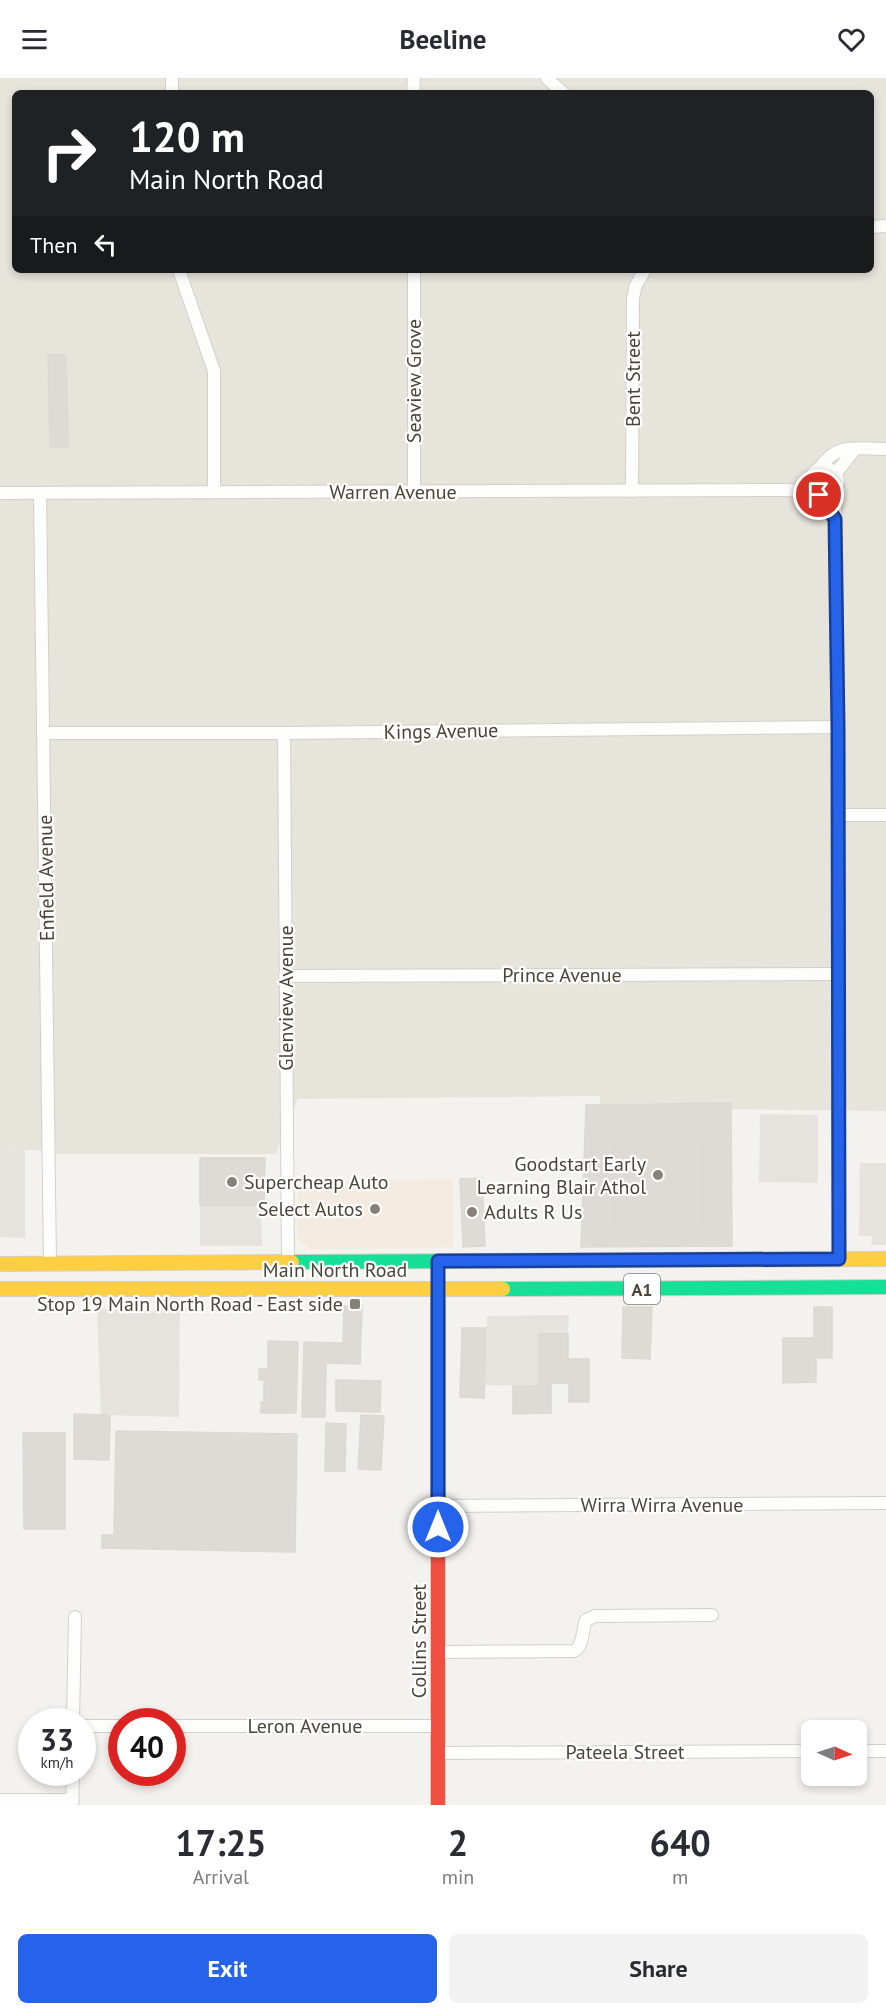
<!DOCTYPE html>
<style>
body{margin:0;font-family:"PT Sans",sans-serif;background:#f2f2f3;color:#2b2b33;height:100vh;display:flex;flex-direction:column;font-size:22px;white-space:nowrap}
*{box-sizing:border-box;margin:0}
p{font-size:20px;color:#7c7c81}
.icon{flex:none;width:33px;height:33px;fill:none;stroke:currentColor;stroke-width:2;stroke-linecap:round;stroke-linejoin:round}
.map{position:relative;height:1727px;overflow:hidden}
.sheet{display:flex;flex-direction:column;background:#fff;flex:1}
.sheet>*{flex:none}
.hud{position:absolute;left:12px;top:12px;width:862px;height:183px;border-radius:9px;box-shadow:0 3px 9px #0003;background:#202124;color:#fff;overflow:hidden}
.needle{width:39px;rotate:93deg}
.fabs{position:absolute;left:801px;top:1642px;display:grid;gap:12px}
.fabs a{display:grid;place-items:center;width:66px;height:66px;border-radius:9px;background:#fff;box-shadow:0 3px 9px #0003;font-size:30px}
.speed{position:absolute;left:18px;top:1630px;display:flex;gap:12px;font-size:30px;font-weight:700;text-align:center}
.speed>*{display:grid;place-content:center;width:78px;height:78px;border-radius:50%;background:#fff;box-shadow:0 3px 9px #0003;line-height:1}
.speed small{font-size:15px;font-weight:400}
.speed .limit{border:9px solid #d22;background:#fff;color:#111}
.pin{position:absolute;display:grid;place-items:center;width:51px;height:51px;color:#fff;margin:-26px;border:3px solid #fff;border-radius:50%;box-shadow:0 2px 6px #0007}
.me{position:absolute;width:66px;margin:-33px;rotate:0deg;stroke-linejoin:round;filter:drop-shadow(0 0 4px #0008)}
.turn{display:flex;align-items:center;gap:21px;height:126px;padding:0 18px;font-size:27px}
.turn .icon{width:78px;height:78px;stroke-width:2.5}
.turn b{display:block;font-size:42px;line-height:51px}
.then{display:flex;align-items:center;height:57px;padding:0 18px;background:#0003;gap:12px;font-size:22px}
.eta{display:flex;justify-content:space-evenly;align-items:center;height:102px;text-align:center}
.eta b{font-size:36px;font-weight:800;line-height:42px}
.button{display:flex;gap:12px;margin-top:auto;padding:12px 18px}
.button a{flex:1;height:69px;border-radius:9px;background:#2563eb;color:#fff;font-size:24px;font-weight:800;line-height:69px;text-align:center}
.button a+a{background:#f2f2f3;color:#2b2b33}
header{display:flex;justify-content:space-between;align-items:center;height:78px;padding:0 18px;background:#fff;font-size:27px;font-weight:800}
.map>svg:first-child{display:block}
</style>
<header><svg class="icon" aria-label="menu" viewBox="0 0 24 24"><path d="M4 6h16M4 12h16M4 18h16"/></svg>Beeline<svg class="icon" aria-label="heart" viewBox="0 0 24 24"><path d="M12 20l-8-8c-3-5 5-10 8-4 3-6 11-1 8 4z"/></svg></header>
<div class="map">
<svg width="886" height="1727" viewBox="0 0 886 1727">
<rect width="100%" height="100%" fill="#f4f2ee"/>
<!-- residential -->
<path fill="#e7e4dc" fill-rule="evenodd" d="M0,0H886V1033L731,1031V1025L600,1026V1018L298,1021L276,1076H55L39,1072L0,1073ZM15,15H872V192H15Z"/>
<!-- commercial -->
<polygon fill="#f3ebdf" points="453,1101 453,1169 310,1172 297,1159 298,1103"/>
<!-- parking -->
<g fill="#e6e3df">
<polygon points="760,1036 818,1037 818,1105 759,1104"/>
<polygon points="25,1072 25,1160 0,1159 0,1073"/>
<polygon points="860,1085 886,1085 886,1167 871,1167 872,1158 859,1158"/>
<polygon points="200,1127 261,1127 262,1168 200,1168"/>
<polygon points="97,1231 180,1234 179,1339 101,1337"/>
<polygon points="569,1237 568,1256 539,1256 539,1308 485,1307 487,1238"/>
</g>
<!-- building -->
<g fill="#dedbd6" stroke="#dcd9d4" stroke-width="1.5">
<polygon points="48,277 66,277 68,369 50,369"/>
<polygon points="731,1025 732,1168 581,1169 586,1027"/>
<polygon points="702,1063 702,1151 614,1152 614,1064"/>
<polygon points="200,1080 265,1080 264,1127 200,1127"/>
<polygon points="482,1100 485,1168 463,1169 460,1101"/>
<polygon points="344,1228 362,1228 360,1286 326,1285 325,1339 302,1339 304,1264 343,1265"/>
<polygon points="623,1229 652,1229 650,1281 622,1280"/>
<polygon points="814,1229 832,1229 832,1280 816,1280 816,1304 783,1305 783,1260 814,1260"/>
<polygon points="462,1250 486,1250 484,1320 460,1319"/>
<polygon points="539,1256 568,1256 568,1281 589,1281 589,1324 569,1324 569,1305 551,1305 551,1335 513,1336 513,1308 539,1308"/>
<polygon points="268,1263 298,1264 296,1335 261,1335 261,1324 264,1324 264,1302 259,1302 259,1291 268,1291"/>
<polygon points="336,1302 381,1303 380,1334 336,1333"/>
<polygon points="74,1336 110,1337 109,1382 74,1381"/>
<polygon points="361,1337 384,1338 381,1392 358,1391"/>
<polygon points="326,1345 346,1346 345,1393 325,1393"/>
<polygon points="116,1353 297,1356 295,1474 102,1470 102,1457 114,1457"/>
<polygon points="23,1355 65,1355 65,1451 24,1451"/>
</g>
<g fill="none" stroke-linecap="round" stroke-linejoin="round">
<defs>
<g id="street">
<polyline points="172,0 172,15"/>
<polyline points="547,0 563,15"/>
<polyline points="413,15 414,0"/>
<polyline points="872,149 886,148"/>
<polyline points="179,192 214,293 214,414"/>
<polyline points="414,192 414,413"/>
<circle cx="824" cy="404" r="14"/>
<path d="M820,390C836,364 859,371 886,371"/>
<polyline points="836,395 855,371"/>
<polyline points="632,413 633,220 636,207 645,192"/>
<polyline points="835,413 838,649 839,1181"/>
<polyline points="0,415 786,412 814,414"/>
<polyline points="40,415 50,1185"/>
<polyline points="44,655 284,655 838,649"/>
<polyline points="284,655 288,1184"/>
<polyline points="837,737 886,737"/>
<polyline points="285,898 838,896"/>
<polyline points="438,1428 886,1425"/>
<path d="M438,1574L574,1573C584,1568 582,1552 586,1542L595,1538L712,1537"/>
<polyline points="73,1644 75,1539"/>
<polyline points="82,1648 122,1648"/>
<polyline points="172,1648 438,1648"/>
<polyline points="856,1673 886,1673"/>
<polyline points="438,1675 812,1673"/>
<polyline points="0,1722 73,1722"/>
<polyline points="72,1727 73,1695"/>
</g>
<g id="fast">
<polyline points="292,1184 652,1182"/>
<polyline points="503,1211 886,1209"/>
</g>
<g id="slow">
<polyline points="652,1182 886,1181"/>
<polyline points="0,1186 292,1184"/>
<polyline points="0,1211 503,1211"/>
<polyline points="438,1212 438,1386"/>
</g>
<polyline id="jam" points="438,1386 438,1727"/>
</defs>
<!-- street casing -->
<use href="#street" stroke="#d2d0cb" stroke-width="14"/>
<!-- fast casing -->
<use href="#fast" stroke="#d3cfc5" stroke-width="16"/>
<!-- slow casing -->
<use href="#slow" stroke="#d3cfc5" stroke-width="16"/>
<!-- jam casing -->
<use href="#jam" stroke="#d3cfc5" stroke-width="16"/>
<!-- street -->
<use href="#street" stroke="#fdfdfc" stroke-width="12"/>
<!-- fast -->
<use href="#fast" stroke="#16e098" stroke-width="14"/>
<!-- slow -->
<use href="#slow" stroke="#ffcf43" stroke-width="14"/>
<!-- jam -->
<use href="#jam" stroke="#f24e42" stroke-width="14"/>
</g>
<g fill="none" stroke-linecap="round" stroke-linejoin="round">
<defs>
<polyline id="route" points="438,1449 438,1183 839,1181 838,649 835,441 819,417"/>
</defs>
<!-- route casing -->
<use href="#route" stroke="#184099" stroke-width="15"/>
<!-- route -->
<use href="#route" stroke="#2563eb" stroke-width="10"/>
</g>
<!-- markers -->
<g fill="#868178" stroke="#fff" stroke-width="2">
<circle cx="658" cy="1097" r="6"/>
<circle cx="232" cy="1104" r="6"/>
<circle cx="375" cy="1131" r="6"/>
<circle cx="472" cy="1134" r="6"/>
<rect x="349" y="1220" width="12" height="12" rx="3"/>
</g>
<g text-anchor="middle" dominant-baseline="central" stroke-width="4.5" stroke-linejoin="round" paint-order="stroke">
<!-- shield labels -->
<rect fill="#fff" stroke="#817c74" stroke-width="1.5" x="624" y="1196" width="36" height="30" rx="4.5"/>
<g font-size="18" font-weight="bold" fill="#4b4439">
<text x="642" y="1211">A1</text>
</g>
<!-- street labels -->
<g font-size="20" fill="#4b4439" stroke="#fff">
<text transform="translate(633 301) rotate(-90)">Bent Street</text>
<text transform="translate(414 303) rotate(-90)">Seaview Grove</text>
<text x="393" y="414">Warren Avenue</text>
<text transform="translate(441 653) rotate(-1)">Kings Avenue</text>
<text transform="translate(46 800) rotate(-91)">Enfield Avenue</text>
<text x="562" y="897">Prince Avenue</text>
<text transform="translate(286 920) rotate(-90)">Glenview Avenue</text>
<text x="335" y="1192">Main North Road</text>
<text x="662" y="1427">Wirra Wirra Avenue</text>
<text transform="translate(419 1563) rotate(-90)">Collins Street</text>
<text x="305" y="1648">Leron Avenue</text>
<text x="625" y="1674">Pateela Street</text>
</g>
<!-- poi labels -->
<g font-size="20" fill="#4b4439" stroke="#fff" text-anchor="end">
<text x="646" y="1086">Goodstart Early<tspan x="646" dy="23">Learning Blair Athol</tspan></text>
<text x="244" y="1104" text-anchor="start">Supercheap Auto</text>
<text x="363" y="1131">Select Autos</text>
<text x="484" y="1134" text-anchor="start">Adults R Us</text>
<text x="343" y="1226">Stop 19 Main North Road - East side</text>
</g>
</g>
</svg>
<div class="fabs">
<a><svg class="needle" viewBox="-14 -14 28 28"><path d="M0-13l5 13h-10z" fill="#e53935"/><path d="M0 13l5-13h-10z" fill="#7c7c81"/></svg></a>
</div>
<div class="speed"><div>33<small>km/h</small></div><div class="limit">40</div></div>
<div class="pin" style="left:819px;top:417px;background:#d93025"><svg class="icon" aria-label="arrive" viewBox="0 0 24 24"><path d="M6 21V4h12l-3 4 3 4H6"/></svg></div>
<svg class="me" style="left:438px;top:1449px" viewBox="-20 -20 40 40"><circle r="17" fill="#2563eb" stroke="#fff" stroke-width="3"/><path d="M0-11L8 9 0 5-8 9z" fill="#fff"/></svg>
<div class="hud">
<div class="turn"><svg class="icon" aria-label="right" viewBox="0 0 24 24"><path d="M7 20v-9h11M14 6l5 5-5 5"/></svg><div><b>120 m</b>Main North Road</div></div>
<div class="then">Then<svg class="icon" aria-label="left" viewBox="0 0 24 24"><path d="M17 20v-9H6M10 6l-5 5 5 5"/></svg></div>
</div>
</div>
<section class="sheet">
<div class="eta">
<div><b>17:25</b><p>Arrival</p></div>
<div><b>2</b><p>min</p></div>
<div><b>640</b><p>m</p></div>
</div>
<div class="button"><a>Exit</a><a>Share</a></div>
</section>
